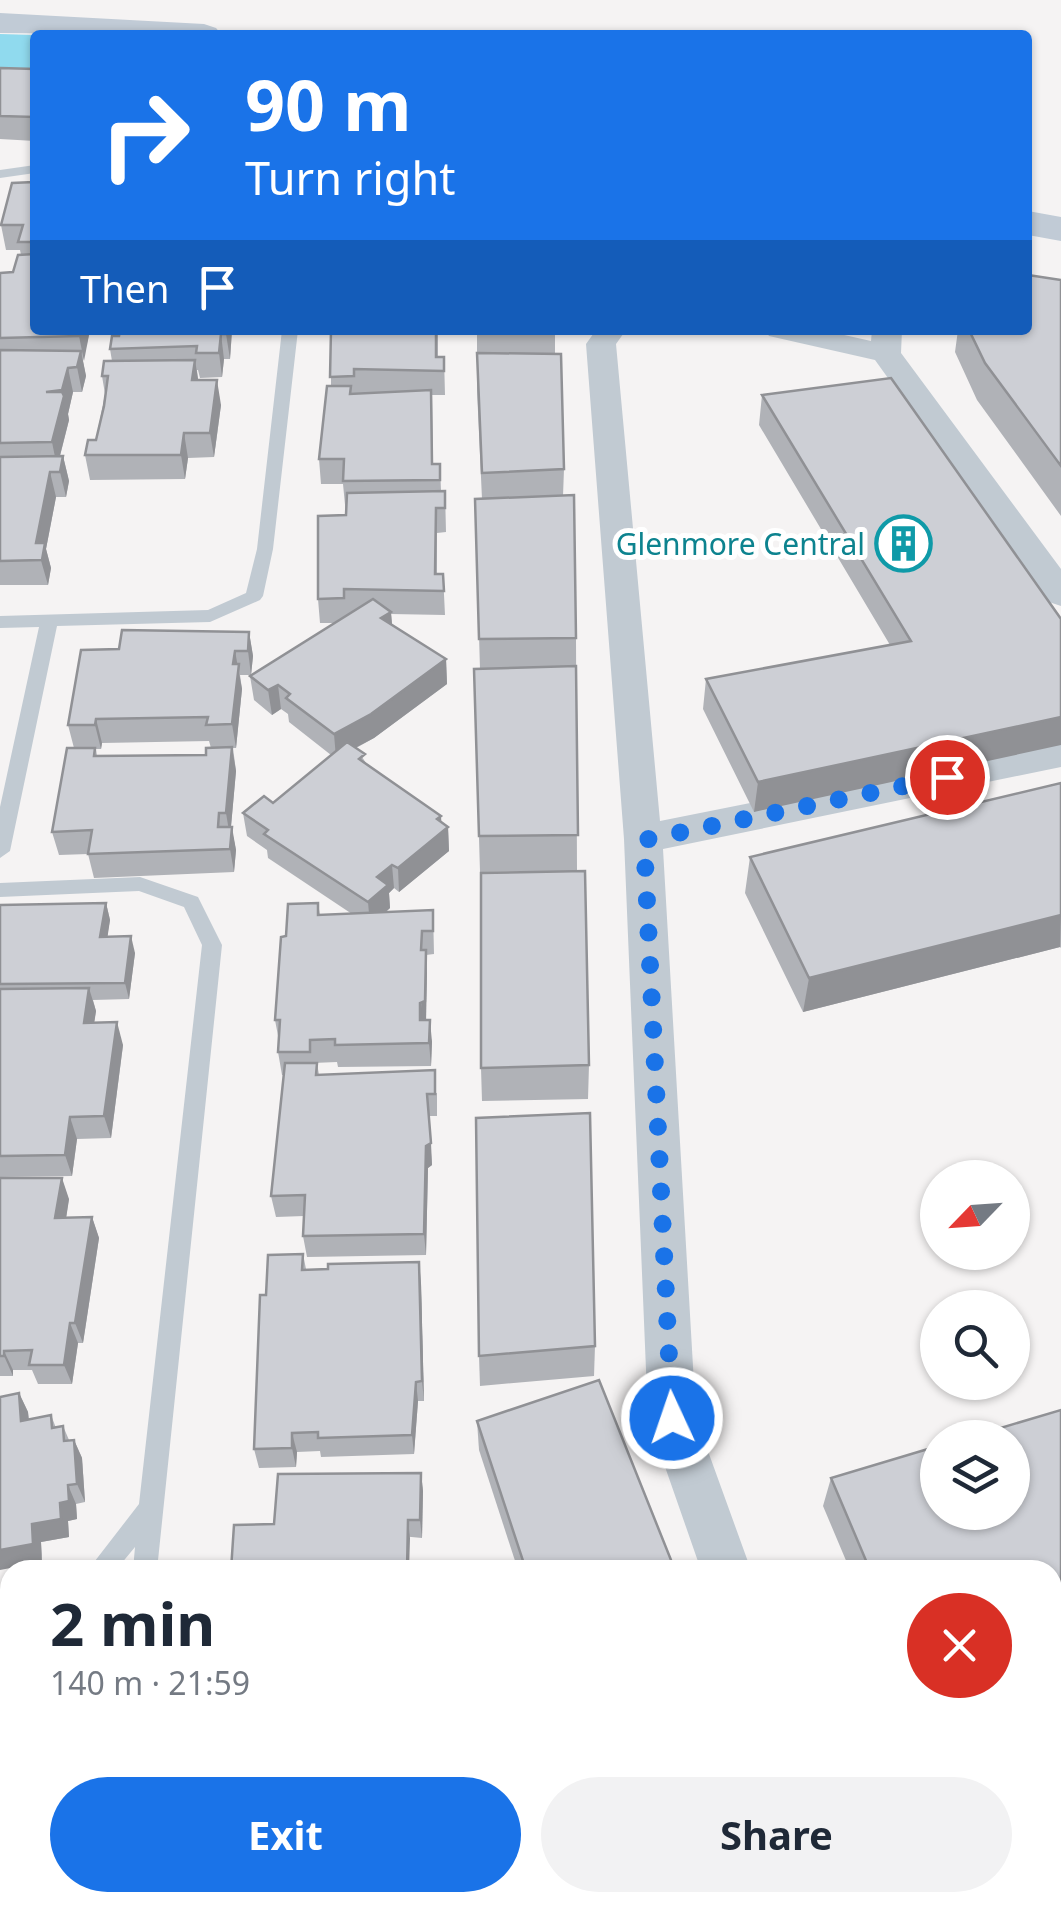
<!DOCTYPE html>
<meta charset="utf-8">
<style>
body{margin:0;font-family:"Noto Sans",sans-serif;background:#f2f2f3;color:#1f2937;height:100vh;display:flex;flex-direction:column;font-size:38px;white-space:nowrap}
*{box-sizing:border-box;margin:0}
p{font-size:32px;color:#747a83}
.icon{flex:none;width:55px;height:55px;fill:none;stroke:currentColor;stroke-width:2;stroke-linecap:round;stroke-linejoin:round}
.map{position:relative;flex:1;overflow:hidden}
.sheet{position:absolute;left:0px;top:1560px;width:1062px;height:352px;display:flex;flex-direction:column;background:#fff;border-radius:30px 30px 0 0;box-shadow:0 2px 8px #0004}
.sheet>*{flex:none}
.hud{position:absolute;left:30px;top:30px;width:1002px;height:305px;border-radius:10px;box-shadow:0 2px 8px #0004;background:#1a73e8;color:#fff;overflow:hidden}
.needle{width:65px;rotate:245deg}
.buttons{position:absolute;left:920px;top:1160px;display:grid;gap:20px}
.buttons a{display:grid;place-items:center;width:110px;height:110px;border-radius:50%;background:#fff;box-shadow:0 2px 8px #0004;font-size:50px}
.pin{position:absolute;display:grid;place-items:center;width:85px;height:85px;color:#fff;margin:-42px;border:5px solid #fff;border-radius:50%;box-shadow:0 2px 10px #0007}
.me{position:absolute;width:110px;margin:-55px;rotate:357deg;stroke-linejoin:round;filter:drop-shadow(0 0 8px #0008)}
.turn{display:flex;align-items:center;gap:35px;height:210px;padding:0 50px;font-size:45px}
.turn .icon{width:130px;height:130px;stroke-width:2.5}
.turn b{display:block;font-size:70px;line-height:85px}
.then{display:flex;align-items:center;height:95px;padding:0 50px;background:#0003;gap:20px;font-size:38px}
.round{display:grid;place-items:center;flex:none;width:105px;height:105px;border-radius:52px;background:#f2f2f3}
.summary{display:flex;align-items:center;justify-content:space-between;height:170px;padding:0 50px}
h1{font-size:60px;font-weight:700;line-height:75px}
.cta{display:flex;gap:20px;margin-top:auto;padding:20px 50px}
.cta a{flex:1;height:115px;border-radius:60px;background:#1a73e8;color:#fff;font-size:40px;font-weight:700;line-height:115px;text-align:center}
.cta a+a{background:#f2f2f3;color:#1f2937}
.map>svg:first-child{display:block}
</style>
<div class="map">
<svg width="1061" height="1912" viewBox="0 0 1061 1912">
<rect width="100%" height="100%" fill="#f5f3f3"/>
<g fill="none" stroke-linecap="round" stroke-linejoin="round">
<!-- river -->
<polygon fill="#90daee" fill-rule="evenodd" points="0,34 35,35 35,69 0,68"/>
<!-- lane -->
<g fill="#c1cad2" fill-rule="evenodd">
<polygon points="35,165 35,173 0,178 0,170"/>
<polygon points="282,330 298,330 273,549 263,596 260,600 210,622 57,626 10,851 0,858 0,807 39,627 0,628 0,616 208,610 246,593 257,549"/>
<polygon points="140,877 198,897 222,945 157,1570 133,1570 135,1547 116,1570 88,1570 139,1504 202,945 184,907 139,891 0,897 0,883"/>
<polygon points="10,1587 10,1611 0,1614 0,1590"/>
</g>
<!-- street -->
<g fill="#c1cad2" fill-rule="evenodd">
<polygon points="596,330 626,330 616,344 660,821 1061,741 1061,767 663,849 696,1418 751,1570 701,1570 648,1418 624,839 586,344"/>
<polygon points="765,330 822,330 871,341 872,330 902,330 901,353 1061,569 1061,606 1049,602 875,360 769,336"/>
</g>
<!-- secondary -->
<g fill="#c1cbd6" fill-rule="evenodd">
<polygon points="0,13 204,24 216,28 222,35 0,33"/>
<polygon points="1028,211 1061,217 1061,241 1028,235"/>
<polygon points="1061,1682 1061,1754 1052,1757 1052,1685"/>
<polygon points="1052,1872 1061,1875 1061,1912 969,1912 973,1902 1052,1902"/>
<polygon points="363,1902 469,1902 466,1912 359,1912"/>
<polygon points="638,1902 726,1902 723,1912 634,1912"/>
</g>
</g>
<!-- wall -->
<g fill="#b0b2b7" fill-rule="evenodd">
<polygon points="0,68 35,69 35,141 0,139"/>
<polygon points="35,179 35,330 90,330 83,361 86,376 82,392 73,392 68,414 69,420 60,456 63,456 69,481 66,497 56,497 46,549 51,568 48,585 0,585 0,273 13,272 21,255 20,250 6,250 1,225"/>
<polygon points="1061,280 1061,516 977,400 955,352 958,330 1028,330"/>
<polygon points="120,330 232,330 230,359 224,359 222,377 200,378 198,370 197,370 198,380 221,405 214,457 188,458 185,479 90,480 85,455 96,440 105,394 102,376 112,361 110,349 119,336"/>
<path d="M331,330H446V333H438V357H444L445,395H432L433,464H440L441,491H445L446,532L437,533V574H443L445,615L391,614L392,625L446,659L447,684L374,738L356,748L366,763L448,827L449,851L399,892L394,888L389,893L390,908L386,912L433,910L434,954L426,955V1020L432,1042L431,1066L338,1067L337,1062L313,1063H317L319,1075L437,1093V1116H428L432,1165L428,1168L426,1255L307,1257L303,1236L304,1216L276,1217L271,1196L284,1075H282L278,1052L279,1041L275,1020L286,936L318,903L320,915L352,914L268,858L267,850L247,836L243,813L273,803L331,755L289,722L288,714L281,709L272,715L254,700L250,676L251,675H240L242,689L236,748H233L236,771L231,827L236,850L234,872L94,878L88,854L59,855L52,832L74,748L68,725L119,649L249,632L253,656L251,675L335,623H320L318,599L346,515L343,484H321L319,459L331,386ZM209,741L211,748L206,755L97,756L96,749H101L102,743Z"/>
<polygon points="477,330 555,330 555,354 564,469 563,496 576,638 577,871 589,1065 588,1099 482,1101 481,1068 575,871 480,872 474,669 480,669 475,499 482,499 477,390"/>
<polygon points="762,395 1061,619 754,812 703,709 706,679 890,645 759,425"/>
<polygon points="1061,783 1061,948 1060,947 803,1012 745,893 750,857"/>
<polygon points="106,903 110,920 107,937 135,953 129,999 93,1000 96,1011 94,1022 123,1045 111,1138 77,1139 72,1176 0,1177 0,905"/>
<polygon points="0,1178 69,1199 66,1217 92,1217 99,1238 83,1343 78,1343 72,1384 38,1384 32,1370 13,1370 13,1376 0,1376"/>
<polygon points="303,1254 306,1269 421,1283 424,1401 418,1401 414,1454 321,1457 320,1451 297,1452 296,1467 259,1468 254,1449 266,1295"/>
<polygon points="595,1346 594,1376 480,1386 479,1356"/>
<polygon points="19,1393 28,1412 29,1419 51,1415 56,1428 63,1426 69,1440 74,1440 82,1458 85,1502 76,1504 77,1519 68,1521 69,1537 41,1542 42,1562"/>
<polygon points="1061,1410 1061,1629 1052,1632 1052,1570 850,1570 823,1506 831,1478"/>
<polygon points="477,1421 675,1570 518,1570 479,1450"/>
<polygon points="421,1473 423,1491 422,1538 274,1524"/>
</g>
<!-- shaded-wall -->
<g fill="#909195">
<polygon points="80,330 90,330 84,361 79,336"/>
<polygon points="227,330 232,330 230,359 226,334"/>
<polygon points="221,334 224,359 222,377 219,353"/>
<polygon points="81,351 86,376 82,392 77,367"/>
<polygon points="195,360 199,385 192,380"/>
<polygon points="68,368 73,392 68,414 69,420 57,467 52,442 46,392"/>
<polygon points="217,380 221,405 214,457 210,433"/>
<polygon points="184,433 188,458 185,479 181,455"/>
<polygon points="63,456 69,481 66,497 60,472"/>
<polygon points="50,472 56,497 46,549 51,568 48,585 36,543"/>
<polygon points="391,612 393,636 381,618"/>
<polygon points="249,632 253,656 251,675 248,651"/>
<polygon points="235,651 242,689 236,748 232,724 233,664"/>
<polygon points="446,659 447,684 374,738 336,758 334,734"/>
<polygon points="278,685 281,709 272,715 268,690"/>
<polygon points="1061,717 1061,745 754,812 758,782"/>
<polygon points="96,719 102,743 101,749 95,725"/>
<polygon points="232,747 236,771 230,837 226,813"/>
<polygon points="441,816 442,832 448,827 449,851 399,892 398,868"/>
<polygon points="232,827 236,850 234,872 230,849"/>
<polygon points="392,865 394,888 389,893 390,908 370,925 368,902 377,877"/>
<polygon points="106,903 110,920 105,954 100,937"/>
<polygon points="1061,915 1060,947 803,1012 809,978"/>
<polygon points="131,936 135,953 129,999 125,983"/>
<polygon points="426,950 427,973 426,1024 420,1020"/>
<polygon points="89,988 96,1011 91,1045 84,1023"/>
<polygon points="430,1020 432,1042 431,1066 429,1043"/>
<polygon points="117,1022 123,1045 111,1138 104,1116"/>
<polygon points="70,1117 77,1139 72,1176 65,1155"/>
<polygon points="431,1143 432,1165 428,1168 426,1255 424,1234 426,1146"/>
<polygon points="62,1178 69,1199 63,1239 55,1218"/>
<polygon points="92,1217 99,1238 83,1343 75,1323"/>
<polygon points="419,1262 421,1283 424,1401 422,1381"/>
<polygon points="70,1323 78,1343 72,1384 64,1365"/>
<polygon points="4,1351 13,1370 13,1376 4,1356"/>
<polygon points="416,1382 418,1401 414,1454 412,1435"/>
<polygon points="19,1393 28,1412 30,1440 21,1421"/>
<polygon points="292,1433 297,1452 296,1467 292,1448"/>
<polygon points="74,1440 82,1458 85,1502 77,1484"/>
<polygon points="421,1473 423,1491 422,1538 420,1520"/>
<polygon points="68,1485 76,1504 77,1519 68,1521 69,1537 41,1542 42,1562 0,1570 0,1550 32,1524"/>
<polygon points="408,1520 410,1538 409,1570 407,1570"/>
<polygon points="1061,1608 1061,1629 1052,1632 1052,1611"/>
</g>
<!-- building -->
<g fill="#cdcfd5" stroke="#909195" stroke-width="2.5">
<polygon points="0,68 35,69 35,117 0,116"/>
<polygon points="35,179 35,242 18,242 23,225 1,225 12,183 34,182"/>
<polygon points="35,254 35,330 80,330 79,336 0,338 0,273 13,272 18,255"/>
<polygon points="1028,275 1061,280 1061,466 985,363 969,330 1028,330"/>
<polygon points="120,330 227,330 226,334 221,334 219,353 196,353 197,346 110,349 112,336 119,336"/>
<polygon points="331,330 436,330 436,357 444,357 444,371 354,369 354,376 330,377"/>
<polygon points="0,350 81,351 77,367 68,368 62,390 46,392 62,392 64,396 52,442 0,443"/>
<polygon points="477,353 561,354 564,469 482,473"/>
<polygon points="195,360 192,380 217,380 210,433 184,433 181,455 85,455 88,440 96,440 104,406 108,376 102,376 104,361"/>
<polygon points="891,378 1061,619 1061,717 758,782 706,679 911,641 762,395"/>
<polygon points="327,386 351,386 350,394 431,390 432,464 440,464 440,480 343,481 344,459 319,459"/>
<polygon points="63,456 60,472 50,472 36,543 45,543 42,560 0,561 0,457"/>
<polygon points="445,491 445,508 436,508 435,574 443,574 444,591 344,589 344,598 318,599 318,516 346,515 347,493"/>
<polygon points="574,495 576,638 479,639 475,499"/>
<polygon points="373,599 391,612 381,618 446,659 371,714 334,734 286,698 290,694 278,685 268,690 250,676"/>
<polygon points="122,630 249,632 248,651 235,651 233,664 239,664 232,724 206,725 208,717 96,719 95,725 68,725 81,650 119,649"/>
<polygon points="576,666 578,835 479,836 474,669"/>
<polygon points="347,742 365,754 359,759 441,816 437,819 448,827 398,868 392,865 377,877 388,885 368,902 264,834 268,830 243,813 264,796 273,803"/>
<polygon points="232,747 226,813 219,813 218,827 232,827 230,849 88,854 92,830 52,832 67,748 95,748 94,756 206,755 206,748"/>
<polygon points="1061,783 1061,915 809,978 750,857"/>
<polygon points="585,871 589,1065 481,1068 481,873"/>
<polygon points="106,903 100,937 131,936 125,983 0,984 0,905"/>
<polygon points="318,903 318,915 433,910 433,931 422,931 421,950 426,950 425,1001 420,1003 420,1020 430,1020 429,1043 335,1045 335,1039 310,1040 310,1052 278,1052 280,1020 275,1020 281,937 286,936 288,904"/>
<polygon points="89,988 84,1023 117,1022 104,1116 70,1117 65,1155 0,1156 0,989"/>
<polygon points="285,1063 317,1063 316,1075 435,1070 435,1094 427,1094 431,1143 426,1146 424,1234 303,1236 305,1195 271,1196"/>
<polygon points="590,1113 595,1346 479,1356 476,1118"/>
<polygon points="0,1178 62,1178 55,1218 92,1217 75,1323 70,1323 64,1365 29,1365 32,1350 4,1351 4,1356 0,1356"/>
<polygon points="303,1254 302,1270 328,1269 328,1264 419,1262 422,1381 416,1382 412,1435 318,1438 318,1432 292,1433 292,1448 254,1449 260,1295 266,1295 268,1255"/>
<polygon points="599,1380 675,1570 526,1570 477,1421"/>
<polygon points="19,1393 21,1421 51,1415 52,1428 63,1426 64,1441 74,1440 77,1484 68,1485 69,1501 60,1503 61,1519 32,1524 33,1544 0,1550 0,1397"/>
<polygon points="1061,1410 1061,1608 1052,1611 1052,1570 870,1570 831,1478 938,1446 938,1512 1012,1512 1012,1438 967,1438"/>
<polygon points="421,1473 420,1520 408,1520 407,1570 231,1570 234,1525 274,1524 278,1474"/>
</g>
<g fill="none" stroke-linecap="round" stroke-linejoin="round">
<!-- route -->
<polyline stroke="#1a73e8" stroke-width="18" stroke-dasharray="0 32.4" points="672,1418 644,840 947,777"/>
</g>
<!-- icons -->
<defs>
<symbol id="building-ring" viewBox="-11 -11 22 22"><circle r="9.5" fill="#fff" stroke="#0f9aa8" stroke-width="1.5"/><path d="M-4-6H4V6H1V3H-1V6H-4ZM-2.5-4.3h1.7v1.8h-1.7ZM.8-4.3h1.7v1.8H.8ZM-2.5-1h1.7V.8h-1.7ZM.8-1h1.7V.8H.8Z" fill="#0f9aa8"/></symbol>
</defs>
<g fill-rule="evenodd">
<use href="#building-ring" x="872" y="512" width="63" height="63"/>
</g>
<g text-anchor="middle" dominant-baseline="central" stroke-width="10" stroke-linejoin="round" paint-order="stroke">
<!-- culture labels -->
<g font-size="30" fill="#0d838f" stroke="#fff" text-anchor="end">
<text x="865" y="543">Glenmore Central</text>
</g>
</g>
</svg>
<div class="buttons">
<a><svg class="needle" viewBox="-14 -14 28 28"><path d="M0-13l5 13h-10z" fill="#e53935"/><path d="M0 13l5-13h-10z" fill="#747a83"/></svg></a>
<a><svg class="icon" aria-label="search" viewBox="0 0 24 24"><circle cx="10" cy="10" r="6"/><path d="M15 15l6 6"/></svg></a>
<a><svg class="icon" aria-label="layers" viewBox="0 0 24 24"><path d="M12 4l9 5-9 5-9-5zM3 14l9 5 9-5"/></svg></a>
</div>
<div class="pin" style="left:947px;top:777px;background:#d93025"><svg class="icon" aria-label="arrive" viewBox="0 0 24 24"><path d="M6 21V4h12l-3 4 3 4H6"/></svg></div>
<svg class="me" style="left:672px;top:1418px" viewBox="-20 -20 40 40"><circle r="17" fill="#1a73e8" stroke="#fff" stroke-width="3"/><path d="M0-11L8 9 0 5-8 9z" fill="#fff"/></svg>
<div class="hud">
<div class="turn"><svg class="icon" aria-label="right" viewBox="0 0 24 24"><path d="M7 20v-9h11M14 6l5 5-5 5"/></svg><div><b>90 m</b>Turn right</div></div>
<div class="then">Then<svg class="icon" aria-label="arrive" viewBox="0 0 24 24"><path d="M6 21V4h12l-3 4 3 4H6"/></svg></div>
</div>
<section class="sheet">
<div class="summary"><div><h1>2 min</h1><p>140 m · 21:59</p></div><a class="round" style="background:#d93025;color:#fff"><svg class="icon" aria-label="close" viewBox="0 0 24 24"><path d="M6 6l12 12M18 6L6 18"/></svg></a></div>
<div class="cta"><a>Exit</a><a>Share</a></div>
</section>
</div>
